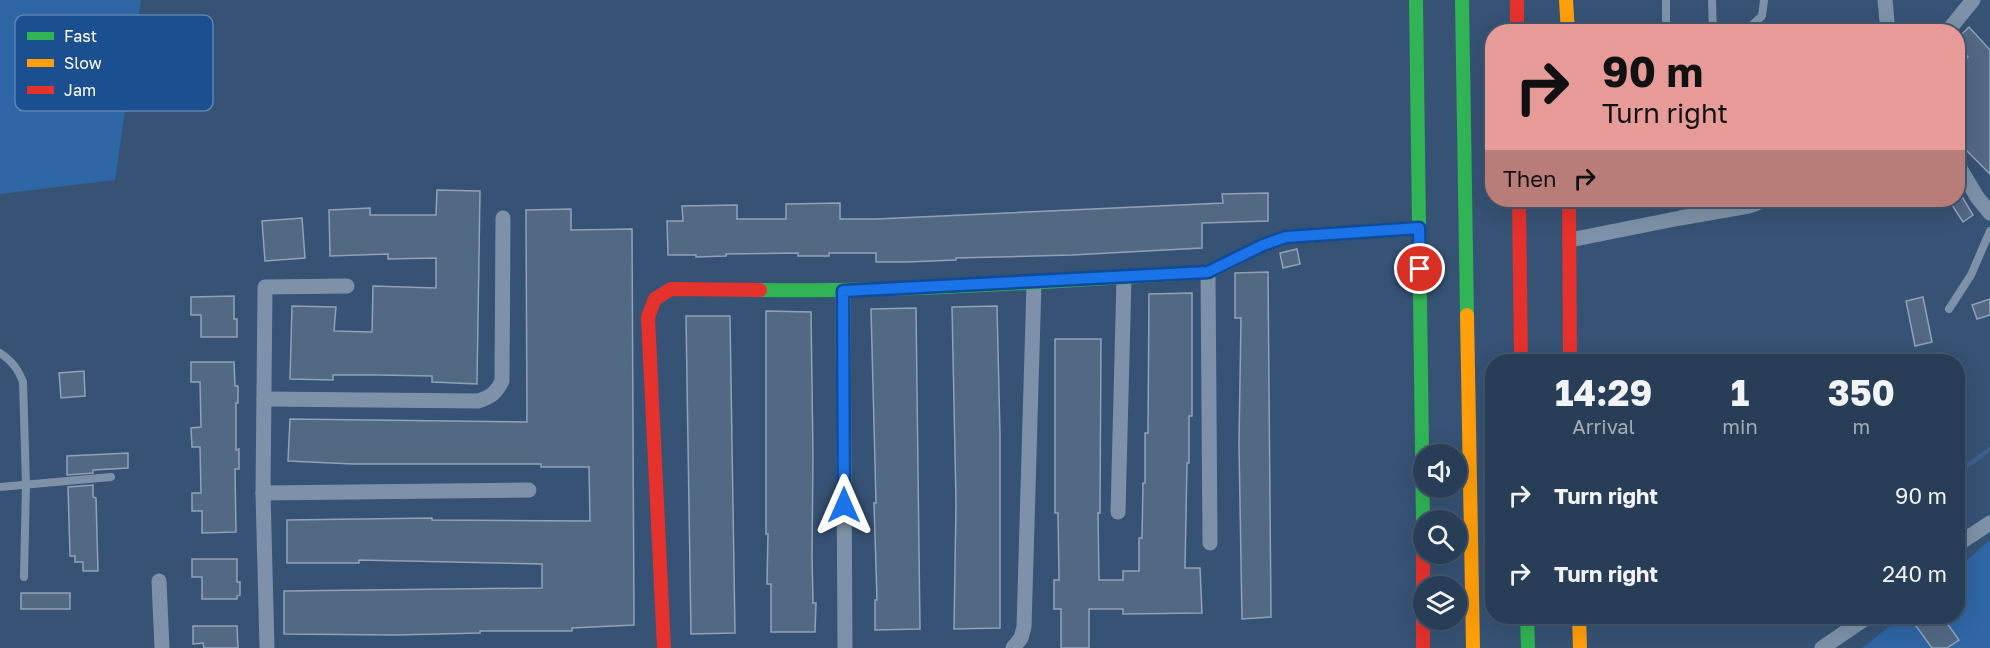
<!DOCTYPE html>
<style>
body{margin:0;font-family:"Golos Text",sans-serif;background:#344961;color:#f1f3f6;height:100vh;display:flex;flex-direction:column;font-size:22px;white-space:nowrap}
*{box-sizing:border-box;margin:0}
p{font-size:20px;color:#a5aeba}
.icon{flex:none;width:33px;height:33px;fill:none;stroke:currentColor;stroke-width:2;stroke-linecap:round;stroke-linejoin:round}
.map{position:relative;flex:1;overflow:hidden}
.drawer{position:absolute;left:1485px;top:354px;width:480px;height:270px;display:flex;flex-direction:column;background:#283e57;border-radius:24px;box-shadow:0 6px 24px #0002,0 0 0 2px #44576d}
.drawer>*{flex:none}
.hud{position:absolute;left:1485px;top:24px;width:480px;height:183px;border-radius:24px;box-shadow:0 6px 24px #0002,0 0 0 2px #44576d;background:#e69b98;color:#111;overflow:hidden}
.buttons{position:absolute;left:1413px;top:444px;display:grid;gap:12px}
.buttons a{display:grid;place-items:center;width:54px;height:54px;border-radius:50%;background:#283e57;box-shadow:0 6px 24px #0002,0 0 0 2px #44576d;font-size:30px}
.pin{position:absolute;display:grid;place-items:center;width:51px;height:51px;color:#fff;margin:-26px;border:3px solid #fff;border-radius:50%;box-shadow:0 2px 6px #0007}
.me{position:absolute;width:66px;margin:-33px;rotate:0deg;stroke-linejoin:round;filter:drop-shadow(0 0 4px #0008)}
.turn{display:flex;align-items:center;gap:21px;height:126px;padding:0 18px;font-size:27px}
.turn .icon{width:78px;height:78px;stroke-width:2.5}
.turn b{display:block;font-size:42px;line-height:51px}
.then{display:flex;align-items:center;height:57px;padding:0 18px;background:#0003;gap:12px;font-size:22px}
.eta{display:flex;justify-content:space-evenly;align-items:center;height:102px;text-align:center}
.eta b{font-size:36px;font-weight:700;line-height:42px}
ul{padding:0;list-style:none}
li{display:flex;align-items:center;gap:18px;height:78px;padding:0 18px}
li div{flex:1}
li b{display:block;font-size:22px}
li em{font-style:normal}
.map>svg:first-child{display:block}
</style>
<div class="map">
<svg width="1990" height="648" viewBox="0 0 1990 648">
<rect width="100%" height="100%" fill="#365274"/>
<!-- green -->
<g fill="#2f66a5">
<polygon points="0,0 141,0 115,180 0,194"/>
<polygon points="1990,540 1990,648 1862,648 1902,617 1958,616 1958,568"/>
</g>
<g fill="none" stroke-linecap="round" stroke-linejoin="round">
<!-- stream -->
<polyline stroke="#3b618d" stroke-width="4.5" points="1958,470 1973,462 1990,449"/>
</g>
<!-- building -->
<g fill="#526984" stroke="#92a2b6" stroke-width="1.5">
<polygon points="1969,27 1990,50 1990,174 1958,142 1958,66 1968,57 1958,45 1958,38"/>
<polygon points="437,190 480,191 477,384 432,382 432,376 377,375 333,375 333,380 290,379 292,306 336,307 334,331 372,332 373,286 436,288 436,258 388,259 388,254 330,256 329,210 370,208 370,215 436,215"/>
<polygon points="1268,193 1268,221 1202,223 1202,248 1072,255 956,258 956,260 907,262 876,262 876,253 829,253 829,256 798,256 798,253 726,254 726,256 696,257 696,255 668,255 667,221 683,221 682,206 737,205 737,219 786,219 786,204 840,203 840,219 876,219 1223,203 1222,194"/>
<polygon points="1961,195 1973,215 1963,222 1950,202 1958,200"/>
<polygon points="571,209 571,230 632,229 634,625 572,628 572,631 480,631 480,633 396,635 284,634 284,591 542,588 542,564 359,560 359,563 287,563 287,520 432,518 432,520 590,521 589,467 541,467 541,464 353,464 288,461 290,419 527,422 526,210"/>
<polygon points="302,218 305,258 265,261 262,221"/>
<polygon points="1297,249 1300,264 1283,268 1280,253"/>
<polygon points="1268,272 1271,617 1242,619 1239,444 1241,318 1235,318 1235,273"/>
<polygon points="1192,293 1192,416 1189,416 1189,463 1187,463 1185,568 1200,568 1202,613 1123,614 1123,609 1089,609 1089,648 1061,648 1061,609 1054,609 1054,580 1059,580 1058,513 1055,513 1055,339 1101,339 1100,513 1098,513 1099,580 1123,580 1123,571 1139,571 1139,538 1142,538 1143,483 1145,483 1145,433 1148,433 1149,294"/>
<polygon points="234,296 234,319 237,319 237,337 201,337 201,315 191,315 191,297"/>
<polygon points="1923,297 1932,342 1915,346 1906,301"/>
<polygon points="1990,299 1990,315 1977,319 1972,305"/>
<polygon points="997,306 1000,434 1000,628 954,629 956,503 952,307"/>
<polygon points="916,308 920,629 875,630 875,600 877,600 874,503 876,503 871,309"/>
<polygon points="766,311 811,312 813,456 812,554 813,603 816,603 815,632 771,632 771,584 767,584 768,534 766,534"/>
<polygon points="686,316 730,316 735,633 691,634"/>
<polygon points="191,362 234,362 235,386 238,386 238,403 236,403 236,450 239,449 239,469 235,469 236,532 202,533 202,511 192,511 192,493 201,493 200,447 192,447 191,428 201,427 200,382 191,382"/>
<polygon points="84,371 85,396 61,398 59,373"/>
<polygon points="128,453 128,468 93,470 93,473 67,475 67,456"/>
<polygon points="93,485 93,497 96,498 98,571 83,571 83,562 75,562 75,556 70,556 68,487"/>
<polygon points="192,559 237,559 237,582 240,582 240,595 237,596 237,599 202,599 202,577 192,577"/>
<rect x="21" y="593" width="49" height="16"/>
<polygon points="1930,616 1942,616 1959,640 1947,648 1932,648 1916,626"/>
<polygon points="193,626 237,626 238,648 204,648 203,643 193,644"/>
</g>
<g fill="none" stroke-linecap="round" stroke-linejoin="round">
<!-- lane -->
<g stroke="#7d92a8" stroke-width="8">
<polyline points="1666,0 1666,32"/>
<polyline points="1712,0 1713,32"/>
<polyline points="1717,32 1751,26 1762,16 1764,0"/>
<polyline points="1949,309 1971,275 1990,231"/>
<path d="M0,353C12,361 18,369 23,382L26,484L24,577"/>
<polyline points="0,487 111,477"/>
</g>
<!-- street -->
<g stroke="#7d92a8" stroke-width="15">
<polyline points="1885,0 1888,32"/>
<polyline points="1947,32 1973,0"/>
<polyline points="1958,165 1977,197 1990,213"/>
<polyline points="1570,240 1680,218 1749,206 1765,200"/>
<polyline points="1208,272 1210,543"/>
<polyline points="843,291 845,648"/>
<path d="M264,399L478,401C491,397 496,393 502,381L503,218"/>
<polyline points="263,493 529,490"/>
<polyline points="1118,512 1124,278"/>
<polyline points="1958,544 1990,523"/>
<polyline points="159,581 162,648"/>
<polyline points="267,648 263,493 265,287 347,286"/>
<polyline points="1013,648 1021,638 1024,627 1034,283"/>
<polyline points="1822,648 1869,616"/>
</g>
<!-- fast -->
<g stroke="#30b455" stroke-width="14">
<polyline points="1416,0 1423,524"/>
<polyline points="1462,0 1467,315"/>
<path d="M760,290C909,292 1059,281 1208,272L1217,268"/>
<polyline points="1527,616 1528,648"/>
</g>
<!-- slow -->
<g stroke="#ff9f0a" stroke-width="14">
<polyline points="1566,0 1568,32"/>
<polyline points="1217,268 1263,245 1286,237 1419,228"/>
<polyline points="1467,315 1473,648"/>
<polyline points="1579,616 1580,648"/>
</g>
<!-- jam -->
<g stroke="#e5322d" stroke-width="14">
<polyline points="1517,0 1517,32"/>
<polyline points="1519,200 1521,362"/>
<polyline points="1569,200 1570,362"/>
<polyline points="1423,524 1423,648"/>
<polyline points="664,648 648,317 655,299 671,289 760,290"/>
</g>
</g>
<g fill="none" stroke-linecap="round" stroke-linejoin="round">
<defs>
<polyline id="route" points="844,505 843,291 1208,272 1263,245 1286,237 1419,228 1420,269"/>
</defs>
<!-- route casing -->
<use href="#route" stroke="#114b97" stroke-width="15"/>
<!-- route -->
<use href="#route" stroke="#1a73e8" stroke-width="10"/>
</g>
<!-- legend -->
<rect x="15" y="15" width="198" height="96" rx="9" fill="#1b4f8f" stroke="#5f84b1" stroke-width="1.5"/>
<rect x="27" y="32" width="27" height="8" fill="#30b455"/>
<rect x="27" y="59" width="27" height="8" fill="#ff9f0a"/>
<rect x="27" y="86" width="27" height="8" fill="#e5322d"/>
<g font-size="16" fill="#fff">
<text x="64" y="42">Fast</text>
<text x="64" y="69">Slow</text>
<text x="64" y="96">Jam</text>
</g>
</svg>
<div class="buttons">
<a><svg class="icon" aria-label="sound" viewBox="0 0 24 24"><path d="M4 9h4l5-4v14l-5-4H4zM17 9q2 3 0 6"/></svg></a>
<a><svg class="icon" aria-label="search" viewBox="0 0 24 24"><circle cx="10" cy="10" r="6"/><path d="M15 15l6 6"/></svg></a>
<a><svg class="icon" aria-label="layers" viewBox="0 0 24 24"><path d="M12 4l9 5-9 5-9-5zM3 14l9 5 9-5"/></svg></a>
</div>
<div class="pin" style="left:1420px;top:269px;background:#d93025"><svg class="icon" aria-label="arrive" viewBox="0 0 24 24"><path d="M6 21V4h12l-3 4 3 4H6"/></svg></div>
<svg class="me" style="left:844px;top:505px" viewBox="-20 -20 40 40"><path d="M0-17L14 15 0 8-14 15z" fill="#1a73e8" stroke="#fff" stroke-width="4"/></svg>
<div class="hud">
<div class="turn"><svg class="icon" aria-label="right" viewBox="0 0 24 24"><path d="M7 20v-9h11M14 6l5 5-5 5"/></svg><div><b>90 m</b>Turn right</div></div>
<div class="then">Then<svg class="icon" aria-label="right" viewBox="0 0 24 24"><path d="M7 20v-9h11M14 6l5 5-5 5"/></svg></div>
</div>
<section class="drawer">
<div class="eta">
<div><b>14:29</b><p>Arrival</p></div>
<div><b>1</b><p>min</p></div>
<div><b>350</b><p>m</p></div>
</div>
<ul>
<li><svg class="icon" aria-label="right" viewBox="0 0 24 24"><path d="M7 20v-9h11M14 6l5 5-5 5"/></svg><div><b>Turn right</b></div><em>90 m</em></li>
<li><svg class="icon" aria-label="right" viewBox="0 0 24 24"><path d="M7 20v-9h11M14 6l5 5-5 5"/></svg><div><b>Turn right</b></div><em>240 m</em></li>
</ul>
</section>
</div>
